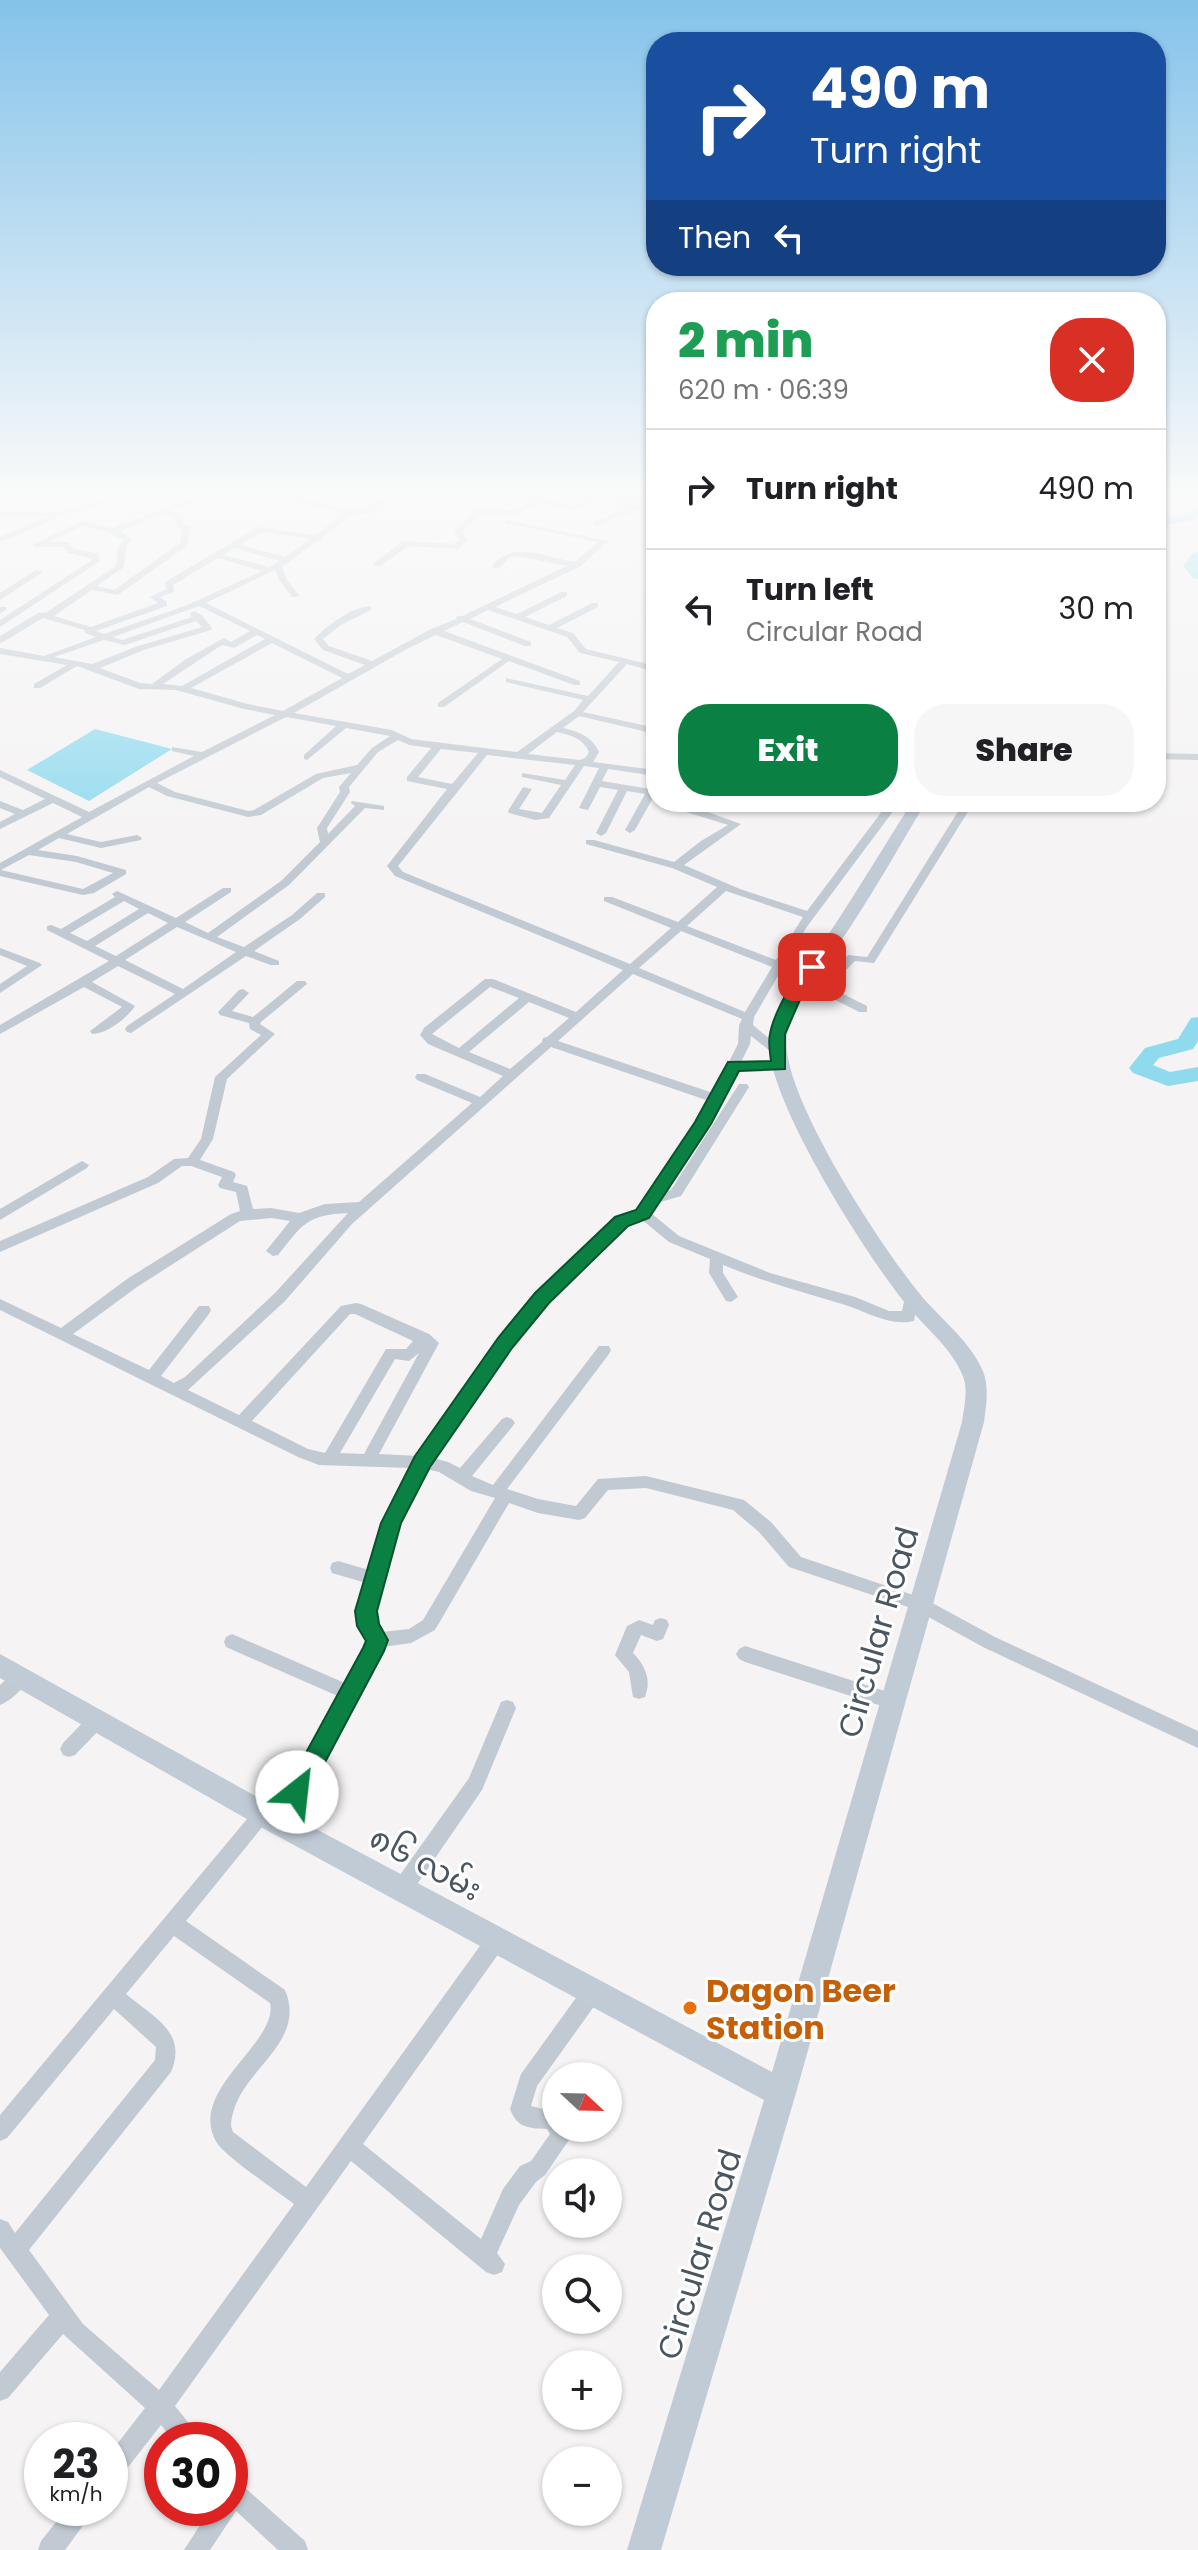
<!DOCTYPE html>
<meta charset="utf-8">
<style>
body{margin:0;font-family:Poppins,"Noto Sans Myanmar",sans-serif;background:#f6f6f6;color:#202124;height:100vh;display:flex;flex-direction:column;font-size:30px;white-space:nowrap}
*{box-sizing:border-box;margin:0}
p{font-size:26px;color:#757577}
.icon{flex:none;width:44px;height:44px;fill:none;stroke:currentColor;stroke-width:2;stroke-linecap:round;stroke-linejoin:round}
.map{position:relative;flex:1;overflow:hidden}
.details{position:absolute;left:646px;top:292px;width:520px;height:520px;display:flex;flex-direction:column;background:#fff;border-radius:32px;box-shadow:0 2px 6px #0004}
.details>*{flex:none}
.hud{position:absolute;left:646px;top:32px;width:520px;height:244px;border-radius:32px;box-shadow:0 2px 6px #0004;background:#1a4fa0;color:#fff;overflow:hidden}
.needle{width:52px;rotate:112deg}
.tools{position:absolute;left:542px;top:2062px;display:grid;gap:16px}
.tools a{display:grid;place-items:center;width:80px;height:80px;border-radius:50%;background:#fff;box-shadow:0 2px 6px #0004;font-size:40px}
.speed{position:absolute;left:24px;top:2422px;display:flex;gap:16px;font-size:40px;font-weight:700;text-align:center}
.speed>*{display:grid;place-content:center;width:104px;height:104px;border-radius:50%;background:#fff;box-shadow:0 2px 6px #0004;line-height:1}
.speed small{font-size:20px;font-weight:400}
.speed .limit{border:12px solid #d22;background:#fff;color:#111}
.pin{position:absolute;display:grid;place-items:center;width:68px;height:68px;color:#fff;margin:-34px;border-radius:16px;box-shadow:0 4px 12px #0006}
.me{position:absolute;width:88px;margin:-44px;rotate:29deg;stroke-linejoin:round;filter:drop-shadow(0 0 6px #0008)}
.turn{display:flex;align-items:center;gap:28px;height:168px;padding:0 32px;font-size:36px}
.turn .icon{width:104px;height:104px;stroke-width:2.5}
.turn b{display:block;font-size:56px;line-height:68px}
.then{display:flex;align-items:center;height:76px;padding:0 32px;background:#0003;gap:16px;font-size:30px}
.round{display:grid;place-items:center;flex:none;width:84px;height:84px;border-radius:32px;background:#f6f6f6}
.head{display:flex;align-items:center;justify-content:space-between;height:136px;padding:0 32px}
h1{font-size:48px;font-weight:800;line-height:60px;color:#1e9e55}
.primary-button{display:flex;gap:16px;margin-top:auto;padding:16px 32px}
.primary-button a{flex:1;height:92px;border-radius:32px;background:#0b8043;color:#fff;font-size:32px;font-weight:800;line-height:92px;text-align:center}
.primary-button a+a{background:#f6f6f6;color:#202124}
ul{padding:0;list-style:none}
li{display:flex;align-items:center;gap:24px;height:120px;padding:0 32px;border-top:2px solid #e0e0e0}
li div{flex:1}
li b{display:block;font-size:30px}
li em{font-style:normal}
.map>svg:first-child{display:block}
</style>
<div class="map">
<svg width="1198" height="2550" viewBox="0 0 1198 2550">
<rect width="100%" height="100%" fill="#f5f3f3"/>
<!-- water -->
<polygon fill="#90daee" points="95,729 172,749 89,801 27,770"/>
<g fill="none" stroke-linecap="round" stroke-linejoin="round">
<!-- river -->
<g fill="#90daee" fill-rule="evenodd">
<polygon points="1198,506 1198,516 1192,521 1156,527 1156,519 1183,515"/>
<polygon points="1198,552 1198,579 1193,578 1183,566 1193,553"/>
<polygon points="1198,1017 1198,1041 1193,1049 1159,1058 1153,1065 1170,1072 1198,1067 1198,1081 1168,1086 1133,1073 1129,1068 1145,1048 1178,1039 1191,1018"/>
</g>
<!-- street -->
<g fill="#c1cad2" fill-rule="evenodd">
<polygon points="122,495 134,495 57,516 56,519 0,542 0,537 48,516 0,516 0,512 60,512"/>
<path d="M250,495H303L299,498L356,510C371,509 380,494 395,495L370,514L352,515L323,537V540H318L282,567L287,580L299,595L298,597H292L279,580L275,570L206,603L348,674L365,665L323,650L314,639C328,625 351,607 371,606V610L341,625L323,639L329,646L372,661L431,629L456,619L457,616H462L567,566L517,556L510,557L499,568H493V564C517,540 546,558 575,562L598,542L509,524H506V520L608,541L581,566L495,607L517,614L561,592H567V596L525,617L549,625L592,603H598V607L557,628L573,633L586,649L656,666V672L627,664L583,712L656,728V734L579,716L563,728C579,732 592,736 599,752L593,762L656,770V776L608,769L602,781L656,790V796H654L635,830L630,833L625,830L645,794L627,791L606,833L601,836L596,833L618,790L600,787L588,810L579,808L599,768L584,766L549,818L535,820L509,813L508,811L523,787L532,789L519,809L542,813L561,785L522,777V773L565,780L575,765L487,755L398,866L403,872L630,964L671,928L604,901V897H612L678,922L717,887L672,868L586,844V840H594L674,862L701,841L728,825L673,808L670,802H680L741,824L684,865L740,889L807,911L883,810L854,802H873L887,805L890,802H900L806,928L754,1017L753,1025L784,1051L782,1054H774L751,1036L750,1044L741,1062H779L785,1066L779,1070H738L708,1124L665,1191L671,1190L739,1084H747L749,1087L681,1196L657,1203L651,1213L679,1236L770,1273L855,1297L889,1311H902L906,1293H916L918,1297L914,1321C889,1327 866,1311 842,1304C802,1292 762,1281 723,1265V1273L738,1297L731,1302L726,1301L709,1273L710,1259L669,1242L641,1219L631,1222L609,1239L547,1302L510,1347L433,1458L448,1462L460,1468L502,1419L507,1417L512,1419L515,1423L512,1427L472,1476L493,1485L599,1346H609L611,1350L609,1354L507,1489L538,1499L576,1506L598,1479L646,1476L744,1500L771,1522L801,1557L925,1599L995,1637L1198,1731V1748L983,1647L914,1609L789,1567L759,1532L733,1510L646,1488L608,1490L585,1518L579,1520L538,1513L509,1503L435,1630L411,1643L383,1647L342,1729L284,1828L277,1831L270,1828L268,1820L186,1921L285,1990C307,2042 244,2068 233,2113C231,2121 230,2125 233,2132L306,2187L490,1932L497,1929L504,1932L507,1939L504,1946L363,2144L481,2239L503,2189L520,2166L531,2161L550,2134L547,2129C528,2128 517,2128 510,2109L521,2074L586,1984L593,1981L600,1984L603,1991L600,1998L537,2086L531,2106L556,2112V2128H570L571,2137L545,2175L536,2182L519,2205L497,2253L505,2264L502,2272L494,2275L486,2272L351,2161L175,2406L196,2432L200,2440H173L161,2425L118,2480L110,2484V2453L145,2408L63,2334L8,2398L0,2401V2372L49,2315L0,2248V2219L8,2222L15,2233L155,2060L156,2047L114,2009L7,2138L0,2141V2115L257,1807L263,1804L269,1807L272,1813L340,1697L226,1647L224,1642L226,1637L232,1634L347,1684L368,1641C355,1620 359,1606 366,1583L332,1573L330,1568L332,1563L338,1561L369,1570L383,1523L411,1468L319,1465L298,1457L0,1310V1299L61,1328L127,1279L231,1214L240,1211L236,1192L220,1188L218,1185L222,1177L191,1166H182L158,1183L0,1252V1241L148,1177L174,1159L188,1158L201,1139L215,1077L261,1035L250,1029L249,1023L220,1015L218,1012L239,990L243,989L249,993L232,1011L253,1017L297,981H305L307,984L261,1022L260,1024L275,1034L227,1079L213,1139L200,1160L234,1172L236,1175L233,1182L247,1186L253,1209L271,1208L299,1213L325,1204L359,1202L472,1103L417,1080L415,1077L417,1074H425L480,1097L503,1076L428,1044L420,1035L424,1028L485,979H493L576,1012L623,970L395,876L387,866L447,789L407,781V777L431,748L409,745L398,740L378,752L349,787L350,792L327,828L328,834L355,806L351,803L352,801L384,806V810L365,808L289,885L217,937L244,947L292,915L317,893H325V897L300,919L254,951L279,961V965H271L246,956L131,1033L127,1032L125,1029L127,1026L175,994L118,966L92,982L135,1006C127,1018 107,1034 92,1034L90,1031L122,1007L84,987L0,1034V1025L109,961L47,930V926L51,925L61,929L115,897L112,894L117,891L176,918L223,888H231V892L185,922L208,933L281,881L320,842L317,828L340,792L339,787L351,773L323,778L261,815L248,817L167,796L149,787L67,834L101,842L137,835L142,838L141,840L101,848L59,838L38,850L77,856L126,870V874L94,893L83,895L0,876V863L82,817L53,803L0,829V822L15,814L0,808V801L23,810L45,799L0,777V770L89,812L194,756L172,751V747L202,752L275,715L244,709L176,690L139,689L77,666L40,688H34V684L67,665L0,654V648L44,656L96,637L85,633L84,630L43,618L3,642L0,643V636L38,613L47,612L116,566L118,547L123,540L110,533L83,526L48,542H69L74,549L98,554L100,561L0,627V620L92,560L91,558L68,553L64,547H36L32,545L82,521L112,528L189,499ZM266,498L290,500L345,513L315,535L258,527L165,582L166,589L150,597L158,603L91,627L54,616L92,590L118,595L187,546L191,526L184,524L182,517L172,510L190,503ZM166,513L175,520L177,528H183L180,543L114,590L97,586L124,567L126,547L132,539L120,531ZM262,532L310,539L285,557L240,545ZM234,548L280,561L269,567L224,555ZM218,558L262,571L185,606L104,634L96,631L167,606V602L160,597L174,592L173,585ZM199,606L250,631L231,642L224,638L186,659L152,684L140,683L100,668L144,650L211,630L212,628L202,615L194,611L190,614L192,617L122,640L113,637ZM488,610L567,637L580,653L619,662L588,696L506,678V682L583,700L574,711L517,752L411,739L392,730L294,713L405,650L436,635L502,659L438,703V707H444L509,661L574,685H580V681L444,631L463,622L525,646H531V642L470,619ZM196,621L202,627L138,646L92,664L54,657L104,640L125,645ZM257,635L265,639L182,686L163,684L222,645L234,648ZM272,643L342,678L283,711L248,704L191,688ZM286,717L336,726L304,755V759L307,760L346,728L390,736L372,748L357,765L316,774L254,810L248,811L175,792L157,783ZM557,732C570,735 583,738 589,752L586,757L580,760L528,754ZM441,749L478,753L452,784L418,777ZM29,855L76,862L113,873L83,889L1,870ZM726,891L803,917L776,960L687,926ZM124,901L139,909L87,941L70,933ZM148,913L168,923L116,956L95,946ZM177,927L236,952L183,989L125,960ZM681,931L772,967L745,1012L639,968ZM633,974L742,1019L739,1025L738,1044L713,1093L558,1041ZM490,987L519,998L459,1048L432,1034ZM529,1002L569,1018L547,1037L543,1038L542,1042L510,1069L469,1052ZM551,1047L709,1101L638,1210L622,1215L599,1233L537,1294L500,1339L418,1456L379,1454L439,1343L429,1334L361,1304L356,1303L341,1306L239,1415L188,1390L285,1301L352,1224ZM348,1213L275,1293L185,1377L174,1383L161,1376L209,1314L211,1310L209,1306H199L149,1370L73,1334L137,1287L240,1221L271,1218L290,1221L266,1251L273,1256L278,1255C303,1224 306,1215 348,1213ZM350,1314H355L413,1341L406,1349H386L325,1453L308,1449L252,1421ZM419,1353L364,1454L340,1453L395,1359L409,1361ZM426,1469L439,1472L471,1491L495,1498L423,1620L409,1629L381,1632L376,1624L374,1611L399,1523ZM174,1936L270,2003C279,2043 185,2091 217,2143C226,2157 278,2192 294,2204L159,2390L83,2324L29,2250L171,2072C188,2032 153,2017 126,1994Z"/>
<polygon points="457,495 466,495 458,499 454,497"/>
<polygon points="485,495 494,495 487,499 483,497"/>
<polygon points="526,495 535,495 539,498 574,505 596,495 608,495 656,511 656,516 636,510 597,526 593,524 594,522 629,507 602,498 575,510 540,503 515,514 482,513 462,532 467,540 458,549 408,546 379,567 372,565 403,541 453,544 459,540 454,532 477,509 514,510 533,501"/>
<polygon points="36,570 43,572 0,600 0,593"/>
<polygon points="656,603 654,622 656,628 646,626 645,624 652,606"/>
<polygon points="0,607 6,607 7,609 0,614"/>
<polygon points="1156,753 1198,754 1198,760 1156,759"/>
<polygon points="708,802 732,802 737,805 732,808"/>
<path d="M964,802H974L874,963L855,961L829,987L867,1006V1012H859L820,992L794,1000L790,999V993C816,987 831,975 848,955L867,957Z"/>
<polygon points="0,948 40,963 42,965 0,993 0,984 27,966 0,955"/>
<polygon points="82,1161 89,1165 87,1168 0,1220 0,1209"/>
<path d="M661,1618L667,1620L669,1625L663,1639L657,1641L641,1635L633,1653C645,1665 652,1680 645,1697L639,1699L633,1697L629,1672L615,1655L627,1626L639,1620L653,1625L655,1620Z"/>
<polygon points="745,1646 891,1693 897,1695 900,1701 897,1707 891,1709 745,1662 739,1659 736,1654 739,1649"/>
<path d="M20,1669L26,1672L29,1677C24,1688 11,1701 0,1705V1685L14,1672Z"/>
<polygon points="507,1700 513,1702 516,1708 482,1790 409,1896 402,1898 395,1896 393,1889 395,1882 469,1778 501,1702"/>
<polygon points="97,1712 103,1714 106,1720 103,1726 75,1755 69,1757 63,1755 60,1749 63,1743 91,1714"/>
<polygon points="230,2472 238,2476 243,2486 305,2541 308,2550 278,2550 236,2511 210,2550 184,2550 211,2508 230,2508"/>
<polygon points="67,2508 94,2508 90,2516 65,2550 38,2550 41,2541"/>
</g>
<!-- secondary -->
<g fill="#c1cbd6" fill-rule="evenodd">
<polygon points="615,495 631,495 656,503 656,510"/>
<path d="M912,802H926C900,845 875,890 847,932C824,965 800,993 788,1031C772,1083 884,1250 919,1293C939,1318 973,1343 984,1374C989,1390 986,1406 984,1422L796,2093L661,2550H627L764,2100L268,1831L0,1678V1654L286,1813L772,2072L962,1422C964,1406 969,1389 962,1374C951,1347 923,1326 905,1303C867,1256 761,1092 769,1035C775,996 813,958 834,926C861,885 886,843 912,802Z"/>
</g>
</g>
<!-- sky -->
<linearGradient id="sky" x2="0" y2="1"><stop stop-color="#85c3ea"/><stop offset="0.58" stop-color="#fafafa"/><stop offset="1" stop-color="#fafafa" stop-opacity="0"/></linearGradient>
<rect width="1198" height="852" fill="url(#sky)"/>
<!-- route -->
<path fill="#0b8043" stroke="#07532c" stroke-width="2" d="M812,962L820,967L806,986L785,1034V1069L739,1071L711,1124L649,1218L628,1226L549,1303L512,1348L430,1467L401,1523L377,1611L379,1624L388,1640L384,1651L305,1800L297,1803L289,1800L285,1792L289,1784L363,1648L366,1641L357,1626L355,1611L381,1523L415,1456L498,1338L535,1293L615,1217L636,1210L695,1122L728,1062L771,1061C770,1053 768,1042 770,1034C773,1017 796,968 812,962Z"/>
<!-- markers -->
<circle fill="#e8710a" stroke="#fff" stroke-width="3" cx="690" cy="2008" r="8"/>
<g text-anchor="middle" dominant-baseline="central" stroke-width="6" stroke-linejoin="round" paint-order="stroke">
<!-- near-street labels -->
<g font-size="32" fill="#4a5661" stroke="#fff">
<text transform="translate(878 1632) rotate(-74)">Circular Road</text>
<text transform="translate(426 1863) rotate(28)">၈၆ လမ်း</text>
<text transform="translate(699 2254) rotate(-73)">Circular Road</text>
</g>
<!-- near-food labels -->
<g font-size="32" font-weight="bold" fill="#c56008" stroke="#fff" text-anchor="start">
<text x="706" y="1990">Dagon Beer<tspan x="706" dy="37">Station</tspan></text>
</g>
</g>
</svg>
<div class="tools">
<a><svg class="needle" viewBox="-14 -14 28 28"><path d="M0-13l5 13h-10z" fill="#e53935"/><path d="M0 13l5-13h-10z" fill="#757577"/></svg></a>
<a><svg class="icon" aria-label="sound" viewBox="0 0 24 24"><path d="M4 9h4l5-4v14l-5-4H4zM17 9q2 3 0 6"/></svg></a>
<a><svg class="icon" aria-label="search" viewBox="0 0 24 24"><circle cx="10" cy="10" r="6"/><path d="M15 15l6 6"/></svg></a>
<a>+</a>
<a>−</a>
</div>
<div class="speed"><div>23<small>km/h</small></div><div class="limit">30</div></div>
<div class="pin" style="left:812px;top:967px;background:#d93025"><svg class="icon" aria-label="arrive" viewBox="0 0 24 24"><path d="M6 21V4h12l-3 4 3 4H6"/></svg></div>
<svg class="me" style="left:297px;top:1792px" viewBox="-20 -20 40 40"><circle r="19" fill="#fff"/><path d="M0-13L10 11 0 6-10 11z" fill="#0b8043"/></svg>
<div class="hud">
<div class="turn"><svg class="icon" aria-label="right" viewBox="0 0 24 24"><path d="M7 20v-9h11M14 6l5 5-5 5"/></svg><div><b>490 m</b>Turn right</div></div>
<div class="then">Then<svg class="icon" aria-label="left" viewBox="0 0 24 24"><path d="M17 20v-9H6M10 6l-5 5 5 5"/></svg></div>
</div>
<section class="details">
<div class="head"><div><h1>2 min</h1><p>620 m · 06:39</p></div><a class="round" style="background:#d93025;color:#fff"><svg class="icon" aria-label="close" viewBox="0 0 24 24"><path d="M6 6l12 12M18 6L6 18"/></svg></a></div>
<ul>
<li><svg class="icon" aria-label="right" viewBox="0 0 24 24"><path d="M7 20v-9h11M14 6l5 5-5 5"/></svg><div><b>Turn right</b></div><em>490 m</em></li>
<li><svg class="icon" aria-label="left" viewBox="0 0 24 24"><path d="M17 20v-9H6M10 6l-5 5 5 5"/></svg><div><b>Turn left</b><p>Circular Road</p></div><em>30 m</em></li>
</ul>
<div class="primary-button"><a>Exit</a><a>Share</a></div>
</section>
</div>
